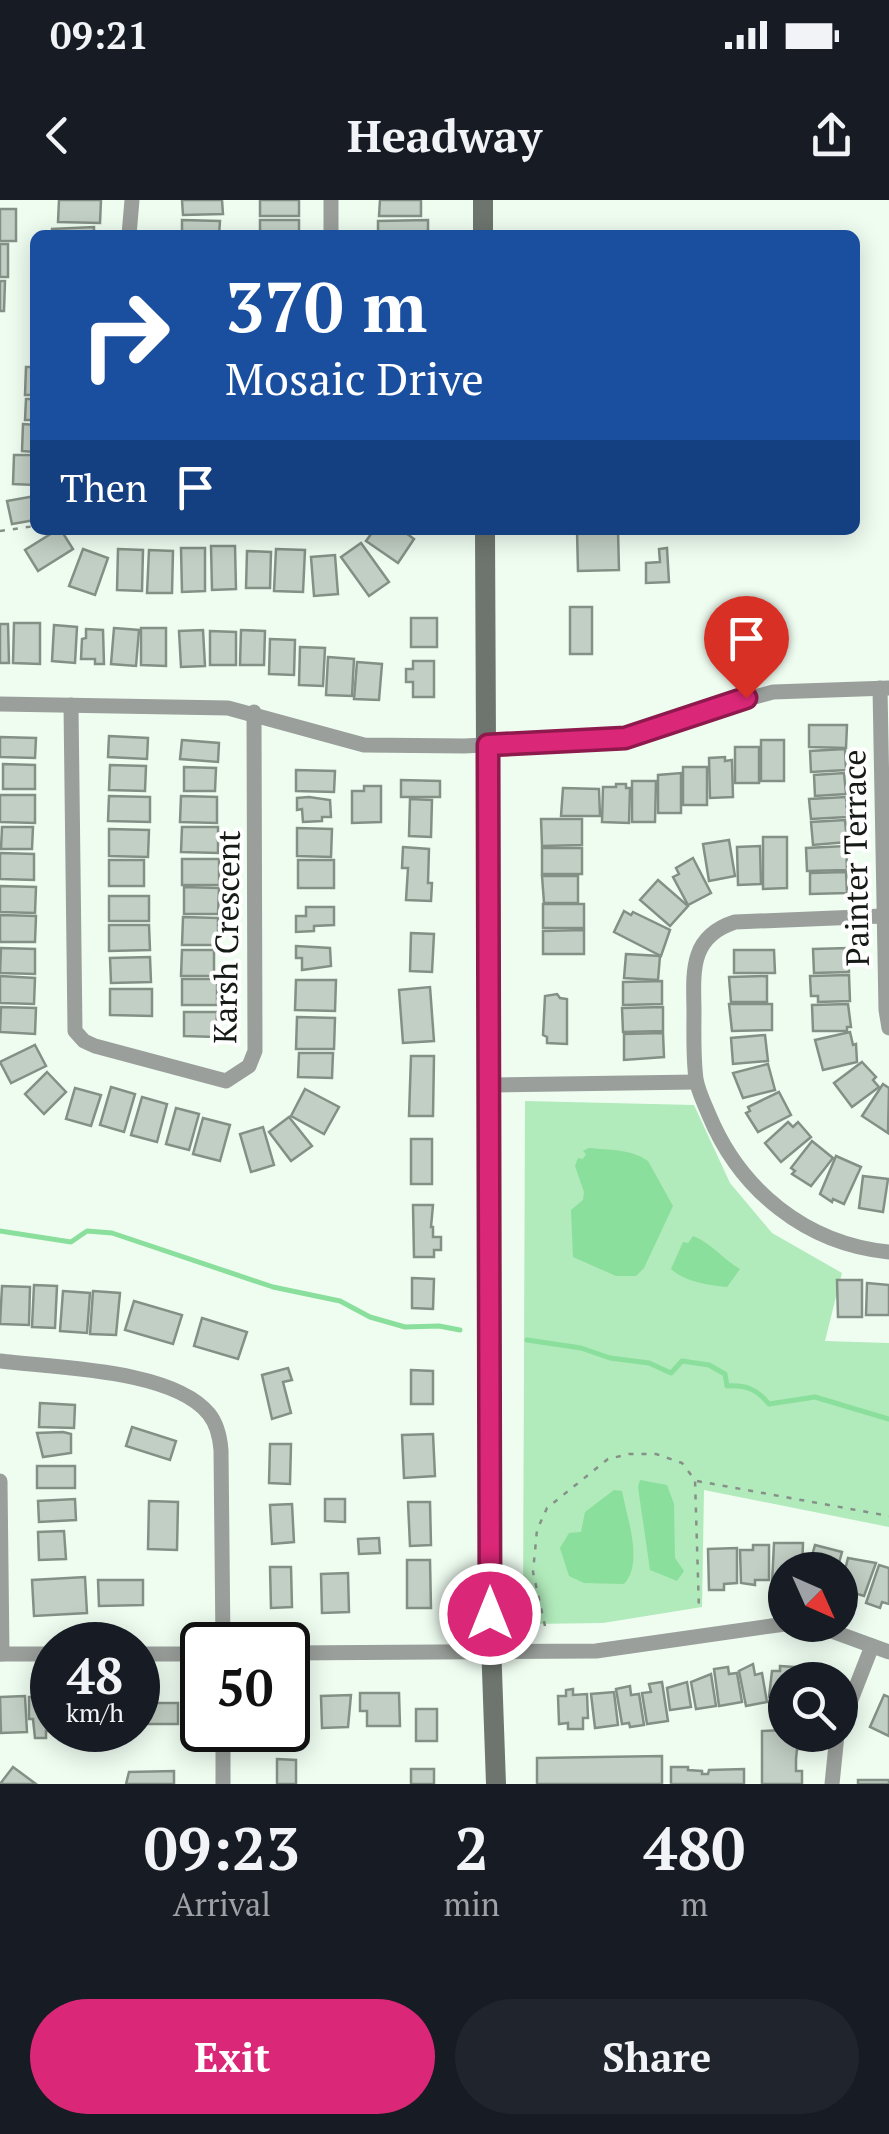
<!DOCTYPE html>
<style>
body{margin:0;font-family:"PT Serif",serif;background:#20242c;color:#f1f3f6;height:100vh;display:flex;flex-direction:column;font-size:38px;white-space:nowrap}
*{box-sizing:border-box;margin:0}
p{font-size:32px;color:#9ea1a6}
.icon{flex:none;width:55px;height:55px;fill:none;stroke:currentColor;stroke-width:2;stroke-linecap:round;stroke-linejoin:round}
.map{position:relative;height:1584px;overflow:hidden}
.side{display:flex;flex-direction:column;background:#171b24;flex:1}
.side>*{flex:none}
.banner{position:absolute;left:30px;top:30px;width:830px;height:305px;border-radius:15px;box-shadow:0 5px 25px #0003;background:#1a4fa0;color:#fff;overflow:hidden}
.needle{width:65px;rotate:135deg}
.tools{position:absolute;left:768px;top:1352px;display:grid;gap:20px}
.tools a{display:grid;place-items:center;width:90px;height:90px;border-radius:50%;background:#171b24;box-shadow:0 5px 25px #0003;font-size:50px}
.speed{position:absolute;left:30px;top:1422px;display:flex;gap:20px;font-size:50px;font-weight:700;text-align:center}
.speed>*{display:grid;place-content:center;width:130px;height:130px;border-radius:50%;background:#171b24;box-shadow:0 5px 25px #0003;line-height:1}
.speed small{font-size:25px;font-weight:400}
.speed .limit{border:5px solid #111;border-radius:15px;background:#fff;color:#111}
.pin{position:absolute;display:grid;place-items:center;width:85px;height:85px;color:#fff;margin:-102px -42px;border-radius:50% 50% 50% 0;rotate:-45deg;box-shadow:0 0 10px #0007}
.pin .icon{rotate:45deg}
.me{position:absolute;width:110px;margin:-55px;rotate:0deg;stroke-linejoin:round;filter:drop-shadow(0 0 8px #0008)}
.turn{display:flex;align-items:center;gap:35px;height:210px;padding:0 30px;font-size:45px}
.turn .icon{width:130px;height:130px;stroke-width:2.5}
.turn b{display:block;font-size:70px;line-height:85px}
.then{display:flex;align-items:center;height:95px;padding:0 30px;background:#0003;gap:20px;font-size:38px}
.eta{display:flex;justify-content:space-evenly;align-items:center;height:170px;text-align:center}
.eta b{font-size:60px;font-weight:600;line-height:70px}
.cta{display:flex;gap:20px;margin-top:auto;padding:20px 30px}
.cta a{flex:1;height:115px;border-radius:60px;background:#db2777;color:#fff;font-size:40px;font-weight:600;line-height:115px;text-align:center}
.cta a+a{background:#20242c;color:#f1f3f6}
.status{display:flex;justify-content:space-between;align-items:center;height:70px;padding:0 50px;background:#171b24;direction:ltr}
.status svg{height:28px;fill:currentColor}
header{display:flex;justify-content:space-between;align-items:center;height:130px;padding:0 30px;background:#171b24;font-size:45px;font-weight:600}
.map>svg:first-child{display:block}
</style>
<div class="status"><b>09:21</b><svg viewBox="0 0 49 12"><path d="M0 12V9h3v3zM5 12V6h3v6zM10 12V3h3v9zM15 12V0h3v12zM26 1h20v11H26zM47 4h2v5h-2z"/></svg></div>
<header><svg class="icon" aria-label="back" viewBox="0 0 24 24"><path d="M15 5l-7 7 7 7"/></svg>Headway<svg class="icon" aria-label="share" viewBox="0 0 24 24"><path d="M12 15V3M7 8l5-5 5 5M5 13v7h14v-7"/></svg></header>
<div class="map">
<svg width="889" height="1584" viewBox="0 0 889 1584">
<rect width="100%" height="100%" fill="#effdf1"/>
<!-- green -->
<polygon fill="#b1eabb" points="525,901 694,905 730,983 772,1033 842,1073 825,1141 889,1143 889,1327 704,1290 702,1407 603,1423 531,1424 523,1418"/>
<!-- water -->
<g fill="#8adf9c">
<path d="M589,948C610,950 631,949 648,961L673,1006L644,1068L636,1076H616L573,1057L571,1010L583,1000L584,992L575,966L578,958L583,959L586,954L583,951Z"/>
<path d="M693,1036C710,1042 724,1060 740,1069L727,1087C708,1085 685,1082 671,1069L683,1042L688,1043Z"/>
<polygon points="640,1280 667,1285 674,1304 675,1358 684,1371 677,1381 650,1370 638,1287"/>
<path d="M614,1290L622,1291C627,1319 644,1362 624,1384L584,1383L569,1376L560,1348L569,1333L581,1332L585,1312Z"/>
</g>
<g fill="none" stroke-linecap="round" stroke-linejoin="round">
<!-- stream -->
<g stroke="#8adf9c" stroke-width="5">
<polyline points="0,1031 71,1042 87,1031 112,1033 273,1087 340,1101 370,1117 405,1127 439,1126 460,1130"/>
<path d="M527,1140L581,1148L610,1158L649,1163L671,1173L682,1161L709,1165L725,1174L727,1186C746,1185 757,1189 769,1204L815,1197L889,1219"/>
</g>
</g>
<!-- building -->
<g fill="#c2cfc4" stroke="#849086" stroke-width="2.5">
<polygon points="59,0 101,0 100,23 58,22"/>
<polygon points="182,0 222,0 223,14 183,15"/>
<rect x="260" y="0" width="39" height="16"/>
<polygon points="380,0 421,0 421,16 379,16"/>
<rect x="0" y="9" width="16" height="32"/>
<polygon points="182,20 220,21 219,35 182,35"/>
<rect x="260" y="20" width="39" height="15"/>
<polygon points="428,20 428,35 378,35 378,21"/>
<polygon points="94,27 94,35 52,35 52,29"/>
<rect x="0" y="44" width="8" height="33"/>
<polygon points="0,81 5,81 4,111 0,111"/>
<polygon points="26,167 35,167 35,195 25,195"/>
<polygon points="26,199 35,199 35,220 25,220"/>
<polygon points="23,224 35,225 35,252 22,251"/>
<polygon points="14,255 35,255 35,285 13,284"/>
<polygon points="35,296 35,320 12,324 7,301"/>
<polygon points="57,330 61,330 73,349 38,371 25,350"/>
<polygon points="374,330 402,330 414,339 398,363 366,341"/>
<polygon points="577,330 618,330 619,370 578,371"/>
<polygon points="361,343 389,382 369,396 341,357"/>
<polygon points="211,346 235,346 236,389 212,390"/>
<polygon points="181,348 205,348 205,391 182,392"/>
<polygon points="667,348 669,382 646,383 646,363 660,362 659,349"/>
<polygon points="83,349 108,358 95,395 69,386"/>
<polygon points="118,349 143,350 142,391 117,390"/>
<polygon points="276,349 305,350 303,392 274,391"/>
<polygon points="149,350 173,351 172,393 147,393"/>
<polygon points="247,351 271,352 270,388 246,388"/>
<polygon points="335,355 338,394 314,396 311,357"/>
<rect x="570" y="407" width="22" height="47"/>
<rect x="411" y="418" width="26" height="29"/>
<polygon points="14,423 40,423 40,464 13,463"/>
<polygon points="0,424 8,424 9,463 0,463"/>
<polygon points="54,425 77,427 75,463 52,461"/>
<polygon points="114,428 139,430 136,466 111,464"/>
<polygon points="141,428 166,428 166,466 141,465"/>
<polygon points="86,429 103,430 104,464 95,464 95,459 81,459 82,439 86,438"/>
<polygon points="203,430 205,466 181,467 179,431"/>
<polygon points="241,430 265,431 264,465 240,465"/>
<polygon points="210,431 236,432 236,465 210,465"/>
<polygon points="270,439 295,440 294,475 269,474"/>
<polygon points="300,447 325,448 323,486 299,485"/>
<polygon points="328,457 354,459 352,496 326,495"/>
<polygon points="413,461 434,461 434,497 413,497 413,482 406,482 406,469 413,469"/>
<polygon points="357,462 382,464 379,500 354,499"/>
<polygon points="809,525 847,525 846,548 809,547"/>
<polygon points="109,536 148,538 147,559 108,557"/>
<polygon points="0,537 36,538 35,558 0,557"/>
<polygon points="182,540 219,543 218,562 180,559"/>
<rect x="761" y="540" width="23" height="41"/>
<rect x="735" y="547" width="24" height="36"/>
<polygon points="845,549 846,570 811,572 810,551"/>
<polygon points="725,557 725,561 732,560 733,597 710,598 709,558"/>
<polygon points="3,564 35,565 35,589 3,589"/>
<polygon points="110,565 146,566 145,591 109,590"/>
<polygon points="184,567 216,568 215,591 184,591"/>
<rect x="683" y="567" width="24" height="38"/>
<polygon points="296,570 335,571 334,592 296,591"/>
<polygon points="681,573 681,613 658,613 658,575"/>
<polygon points="844,573 846,594 815,596 814,575"/>
<polygon points="401,580 440,581 440,597 401,597"/>
<polygon points="632,581 656,581 655,622 632,622"/>
<polygon points="616,584 626,584 626,588 630,588 629,623 602,622 603,587 616,587"/>
<polygon points="364,586 381,586 381,622 352,623 352,591 364,591"/>
<polygon points="563,588 599,589 600,616 561,616"/>
<polygon points="0,595 35,595 35,623 0,622"/>
<polygon points="109,596 150,597 150,622 108,621"/>
<polygon points="181,596 217,597 217,623 180,622"/>
<polygon points="309,597 330,600 331,617 322,617 322,621 303,622 302,609 297,610 297,598"/>
<polygon points="846,597 847,617 811,619 809,599"/>
<polygon points="410,599 432,600 431,637 409,636"/>
<polygon points="541,619 582,619 582,645 542,646"/>
<polygon points="845,620 847,642 813,645 811,622"/>
<polygon points="2,627 33,627 32,649 1,649"/>
<polygon points="182,627 218,627 218,653 181,652"/>
<polygon points="297,628 332,629 331,657 297,656"/>
<polygon points="109,629 149,630 148,657 109,656"/>
<polygon points="763,637 787,637 787,688 763,689"/>
<polygon points="729,640 735,676 709,681 703,644"/>
<polygon points="760,646 761,684 738,685 737,647"/>
<polygon points="846,646 847,670 807,671 806,648"/>
<polygon points="403,647 429,649 428,683 432,683 431,701 406,700 408,668 402,668"/>
<rect x="542" y="648" width="40" height="26"/>
<polygon points="0,653 34,654 34,680 0,679"/>
<polygon points="693,658 711,693 688,705 673,677 679,674 676,668"/>
<rect x="182" y="659" width="37" height="26"/>
<rect x="109" y="660" width="35" height="26"/>
<rect x="298" y="660" width="36" height="28"/>
<polygon points="846,672 847,693 810,694 810,673"/>
<polygon points="542,676 578,676 578,703 544,703"/>
<polygon points="658,680 688,706 670,726 640,700"/>
<polygon points="0,686 36,687 35,713 0,712"/>
<polygon points="184,687 219,688 218,714 184,714"/>
<rect x="109" y="696" width="40" height="25"/>
<rect x="543" y="704" width="41" height="24"/>
<polygon points="306,707 334,707 334,725 314,726 314,731 296,732 296,716 306,716"/>
<polygon points="624,711 631,715 633,712 670,730 661,756 614,732"/>
<polygon points="0,715 36,716 35,742 0,742"/>
<polygon points="183,717 218,718 218,745 182,745"/>
<polygon points="109,725 149,725 150,750 109,751"/>
<polygon points="584,730 584,754 543,754 543,731"/>
<polygon points="411,733 434,734 432,772 410,771"/>
<polygon points="296,746 330,748 331,766 302,770 302,758 296,758"/>
<polygon points="1,748 35,749 35,774 0,773"/>
<polygon points="848,748 849,772 814,773 813,749"/>
<polygon points="182,750 214,750 214,776 181,776"/>
<polygon points="734,750 774,750 775,773 734,773"/>
<polygon points="626,754 660,756 658,780 624,778"/>
<polygon points="150,757 151,782 111,783 110,758"/>
<polygon points="849,775 850,801 818,802 818,796 811,796 810,776"/>
<polygon points="0,776 35,778 34,804 0,803"/>
<polygon points="767,776 767,802 731,802 729,777"/>
<rect x="182" y="779" width="35" height="26"/>
<polygon points="296,780 336,780 335,811 295,810"/>
<polygon points="662,781 662,804 623,805 623,782"/>
<polygon points="430,787 434,841 403,843 399,790"/>
<polygon points="110,789 152,789 152,816 110,815"/>
<polygon points="557,794 560,798 567,799 567,844 547,843 547,837 543,835 545,796"/>
<polygon points="729,804 772,804 772,830 732,831"/>
<polygon points="848,804 851,827 847,827 847,831 813,831 812,805"/>
<polygon points="1,807 36,808 35,834 0,832"/>
<polygon points="663,807 663,831 623,832 622,808"/>
<polygon points="184,812 217,812 216,837 184,836"/>
<polygon points="297,817 335,818 334,849 296,849"/>
<polygon points="850,832 853,845 856,844 857,862 823,870 815,840"/>
<polygon points="663,833 664,857 624,860 624,834"/>
<polygon points="765,835 768,861 733,864 731,838"/>
<polygon points="35,845 46,866 11,883 0,862"/>
<polygon points="299,853 333,853 332,878 298,877"/>
<polygon points="411,856 434,856 433,916 409,916"/>
<polygon points="862,862 876,877 873,880 879,887 852,907 834,883"/>
<polygon points="768,864 775,890 743,898 733,873"/>
<polygon points="47,872 66,892 44,914 25,894"/>
<polygon points="883,884 889,888 888,933 862,916"/>
<polygon points="111,887 135,894 124,932 100,925"/>
<polygon points="75,888 101,895 91,926 66,919"/>
<polygon points="305,889 339,907 324,934 291,916"/>
<polygon points="779,892 791,915 758,932 746,913 750,911 748,907"/>
<polygon points="142,897 167,904 157,942 131,935"/>
<polygon points="176,908 199,914 189,950 166,944"/>
<polygon points="289,917 312,946 291,961 269,932"/>
<polygon points="203,918 230,925 220,961 193,954"/>
<polygon points="788,922 793,927 798,922 811,937 781,962 765,943"/>
<polygon points="263,927 274,965 251,972 240,934"/>
<rect x="411" y="939" width="21" height="45"/>
<polygon points="812,941 833,958 811,986 792,974 795,971 791,968"/>
<polygon points="836,956 861,967 844,1004 833,999 832,1002 820,994"/>
<polygon points="863,976 888,979 883,1012 859,1008"/>
<polygon points="413,1005 433,1005 431,1027 433,1027 433,1037 441,1037 441,1050 434,1050 434,1057 414,1057"/>
<polygon points="412,1078 434,1079 433,1109 412,1108"/>
<polygon points="837,1080 862,1080 862,1117 838,1117"/>
<polygon points="867,1083 889,1085 889,1115 866,1115"/>
<polygon points="34,1085 57,1086 55,1128 32,1127"/>
<polygon points="2,1086 30,1087 29,1125 0,1124"/>
<polygon points="63,1091 90,1093 87,1133 60,1131"/>
<polygon points="93,1091 120,1093 116,1135 90,1134"/>
<polygon points="134,1101 182,1115 173,1144 125,1130"/>
<polygon points="202,1118 247,1132 238,1159 194,1146"/>
<polygon points="288,1168 292,1180 283,1182 291,1213 272,1219 262,1175"/>
<polygon points="411,1170 433,1171 433,1204 411,1204"/>
<polygon points="40,1203 75,1205 74,1228 39,1227"/>
<polygon points="132,1227 176,1241 170,1260 126,1246"/>
<polygon points="63,1232 71,1234 71,1253 43,1257 37,1233"/>
<polygon points="433,1234 435,1276 404,1278 402,1235"/>
<polygon points="270,1244 291,1244 290,1284 269,1283"/>
<rect x="37" y="1266" width="38" height="22"/>
<polygon points="75,1299 76,1320 39,1322 38,1301"/>
<polygon points="325,1299 345,1299 345,1322 325,1321"/>
<polygon points="149,1301 178,1302 177,1350 148,1349"/>
<polygon points="408,1302 430,1302 431,1345 410,1346"/>
<polygon points="292,1304 294,1342 272,1344 270,1305"/>
<polygon points="64,1331 66,1359 39,1360 38,1332"/>
<polygon points="379,1338 380,1353 359,1354 358,1339"/>
<polygon points="774,1343 803,1343 802,1370 785,1370 785,1384 772,1384"/>
<polygon points="753,1345 769,1345 769,1380 755,1380 755,1385 741,1383 740,1350 753,1350"/>
<polygon points="815,1345 842,1352 837,1370 808,1370"/>
<polygon points="737,1348 737,1383 724,1384 724,1390 709,1390 708,1349"/>
<polygon points="848,1358 876,1363 864,1396 851,1392 850,1396 840,1390"/>
<polygon points="407,1360 430,1360 431,1408 407,1408"/>
<polygon points="879,1365 889,1368 889,1404 882,1402 880,1408 866,1403"/>
<polygon points="270,1367 291,1367 292,1407 271,1408"/>
<polygon points="348,1373 349,1412 322,1413 321,1374"/>
<polygon points="85,1377 87,1413 34,1416 32,1380"/>
<polygon points="98,1380 143,1380 143,1405 99,1406"/>
<polygon points="753,1464 755,1475 762,1473 767,1502 746,1506 739,1471"/>
<polygon points="809,1464 826,1468 824,1480 798,1480 802,1471 808,1472"/>
<polygon points="780,1466 794,1467 793,1480 785,1480 785,1499 769,1497 772,1471 780,1471"/>
<polygon points="728,1467 729,1474 737,1473 742,1502 719,1506 714,1469"/>
<polygon points="711,1474 716,1506 696,1509 691,1482"/>
<polygon points="662,1482 668,1521 647,1524 642,1493 651,1492 649,1484"/>
<polygon points="687,1482 691,1507 670,1510 667,1488"/>
<polygon points="630,1486 631,1495 639,1494 644,1525 630,1527 629,1523 622,1524 616,1489"/>
<polygon points="573,1489 573,1495 587,1494 588,1518 583,1518 583,1529 568,1529 568,1523 559,1524 558,1496 566,1496 566,1490"/>
<polygon points="614,1492 618,1525 595,1528 591,1494"/>
<polygon points="360,1493 399,1493 400,1526 367,1526 367,1511 360,1511"/>
<polygon points="351,1495 348,1527 322,1528 321,1496"/>
<polygon points="884,1495 889,1497 889,1536 870,1527"/>
<polygon points="25,1496 27,1532 1,1533 0,1497"/>
<polygon points="29,1497 44,1497 44,1502 52,1502 53,1531 46,1531 46,1538 35,1538 33,1519 29,1519"/>
<rect x="138" y="1503" width="40" height="21"/>
<polygon points="288,1506 308,1507 308,1542 278,1542 278,1530 288,1530"/>
<rect x="416" y="1509" width="21" height="32"/>
<polygon points="785,1530 785,1535 802,1536 802,1549 797,1549 796,1559 796,1571 802,1571 802,1584 762,1584 762,1531"/>
<polygon points="662,1556 662,1584 537,1584 537,1558"/>
<polygon points="277,1559 296,1560 296,1584 277,1584"/>
<polygon points="13,1567 36,1584 0,1584"/>
<polygon points="671,1567 688,1567 688,1570 702,1571 702,1574 708,1574 709,1570 744,1569 744,1584 671,1584"/>
<rect x="411" y="1569" width="23" height="15"/>
<polygon points="174,1571 174,1584 126,1584 129,1572"/>
<rect x="858" y="1580" width="31" height="4"/>
</g>
<g fill="none" stroke-linecap="round" stroke-linejoin="round">
<!-- path -->
<g stroke="#879088" stroke-width="2.5" stroke-dasharray="5 8" stroke-linecap="butt">
<polyline points="0,331 35,326"/>
<polyline points="697,1281 889,1316"/>
<polyline points="545,1426 533,1372 537,1330 547,1308 608,1259 629,1254 656,1254 682,1263 695,1280 699,1410"/>
</g>
<!-- street -->
<g stroke="#9a9f9b" stroke-width="15">
<polyline points="129,35 132,0"/>
<polyline points="331,35 331,0"/>
<polyline points="880,488 886,810 889,828"/>
<polyline points="0,504 228,508 364,545 464,546 625,538 675,524 721,506 773,492 889,488"/>
<polyline points="71,505 75,831 84,841 95,846 226,881 249,866 255,851 254,512"/>
<path d="M883,716L735,722C691,736 693,769 694,809C694,832 693,856 696,879C698,891 704,903 709,915C740,990 806,1044 889,1052"/>
<polyline points="489,885 696,882"/>
<path d="M0,1161C55,1168 173,1169 209,1214C217,1224 220,1238 221,1250L223,1445"/>
<polyline points="0,1281 2,1454"/>
<polyline points="804,1425 826,1429 889,1452"/>
<polyline points="288,1453 596,1451 785,1424"/>
<polyline points="0,1454 52,1454"/>
<polyline points="138,1454 202,1454"/>
<polyline points="840,1528 872,1446"/>
<polyline points="223,1530 223,1584"/>
<polyline points="832,1584 837,1535"/>
</g>
<!-- secondary -->
<g stroke="#6d756e" stroke-width="20">
<polyline points="483,0 483,35"/>
<polyline points="485,330 490,1414 496,1584"/>
</g>
</g>
<g fill="none" stroke-linecap="round" stroke-linejoin="round">
<defs>
<polyline id="route" points="490,1414 488,545 625,538 746,498"/>
</defs>
<!-- route casing -->
<use href="#route" stroke="#8e194d" stroke-width="25"/>
<!-- route -->
<use href="#route" stroke="#db2777" stroke-width="18"/>
</g>
<g text-anchor="middle" dominant-baseline="central" stroke-width="8" stroke-linejoin="round" paint-order="stroke">
<!-- street labels -->
<g font-size="32" fill="#151a16" stroke="#fff">
<text transform="translate(855 658) rotate(-91)">Painter Terrace</text>
<text transform="translate(226 737) rotate(-89)">Karsh Crescent</text>
</g>
</g>
</svg>
<div class="tools">
<a><svg class="needle" viewBox="-14 -14 28 28"><path d="M0-13l5 13h-10z" fill="#e53935"/><path d="M0 13l5-13h-10z" fill="#9ea1a6"/></svg></a>
<a><svg class="icon" aria-label="search" viewBox="0 0 24 24"><circle cx="10" cy="10" r="6"/><path d="M15 15l6 6"/></svg></a>
</div>
<div class="speed"><div>48<small>km/h</small></div><div class="limit">50</div></div>
<div class="pin" style="left:746px;top:498px;background:#d93025"><svg class="icon" aria-label="arrive" viewBox="0 0 24 24"><path d="M6 21V4h12l-3 4 3 4H6"/></svg></div>
<svg class="me" style="left:490px;top:1414px" viewBox="-20 -20 40 40"><circle r="17" fill="#db2777" stroke="#fff" stroke-width="3"/><path d="M0-11L8 9 0 5-8 9z" fill="#fff"/></svg>
<div class="banner">
<div class="turn"><svg class="icon" aria-label="right" viewBox="0 0 24 24"><path d="M7 20v-9h11M14 6l5 5-5 5"/></svg><div><b>370 m</b>Mosaic Drive</div></div>
<div class="then">Then<svg class="icon" aria-label="arrive" viewBox="0 0 24 24"><path d="M6 21V4h12l-3 4 3 4H6"/></svg></div>
</div>
</div>
<section class="side">
<div class="eta">
<div><b>09:23</b><p>Arrival</p></div>
<div><b>2</b><p>min</p></div>
<div><b>480</b><p>m</p></div>
</div>
<div class="cta"><a>Exit</a><a>Share</a></div>
</section>
